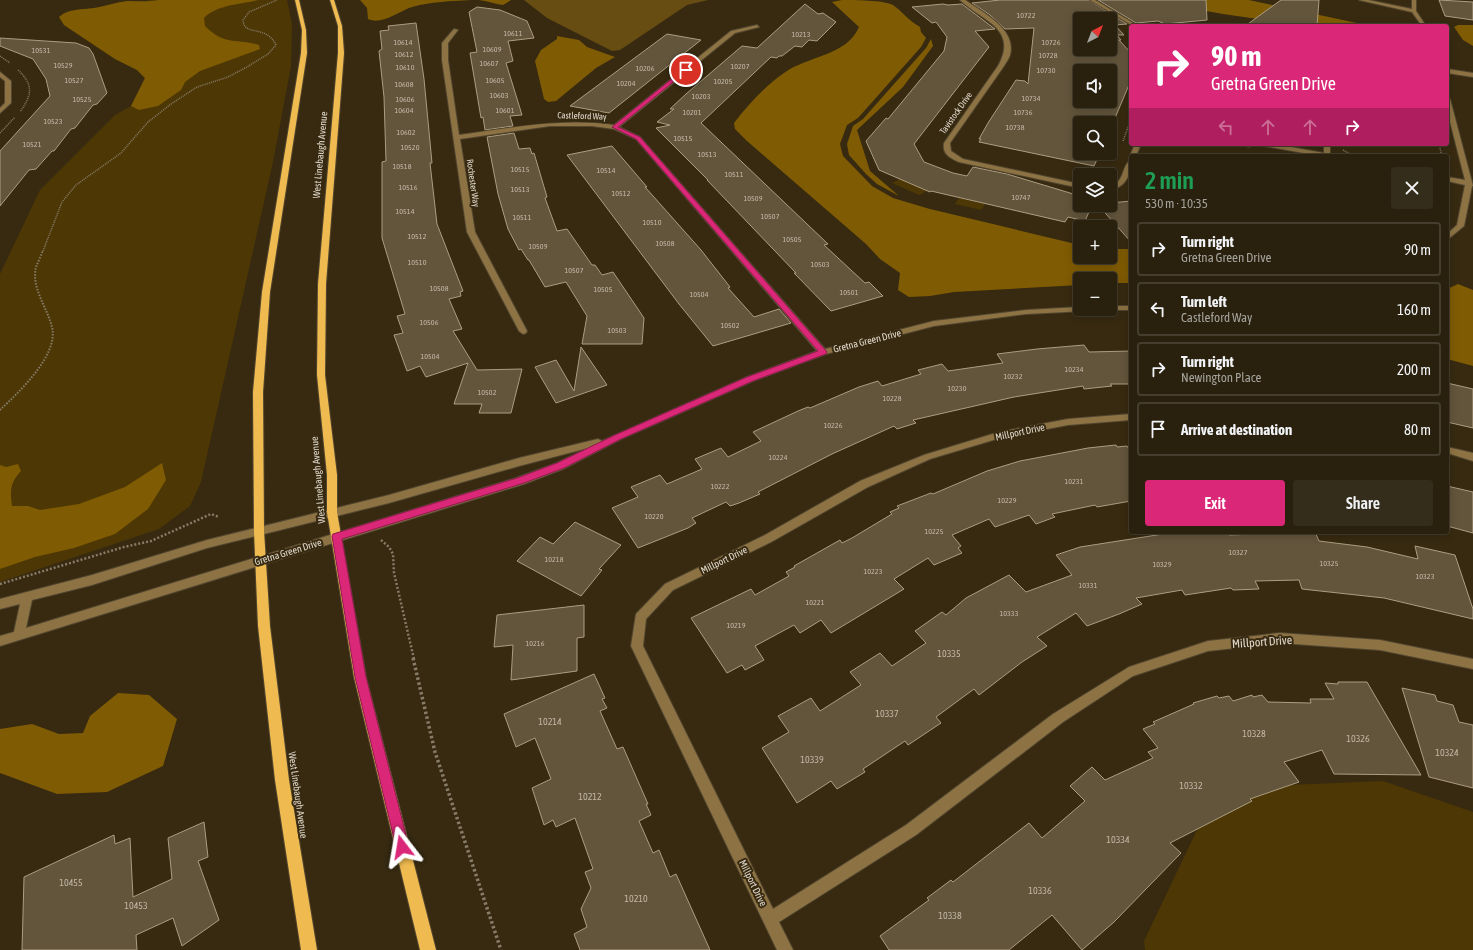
<!DOCTYPE html>
<meta charset="utf-8">
<style>
body{margin:0;font-family:"Asap Condensed",sans-serif;background:#352d1b;color:#f1f3f6;height:100vh;display:flex;flex-direction:column;font-size:15px;white-space:nowrap}
*{box-sizing:border-box;margin:0}
p{font-size:13px;color:#a5a39d}
.icon{flex:none;width:22px;height:22px;fill:none;stroke:currentColor;stroke-width:2;stroke-linecap:round;stroke-linejoin:round}
.map{position:relative;flex:1;overflow:hidden}
.side{position:absolute;left:1129px;top:154px;width:320px;height:380px;display:flex;flex-direction:column;background:#29200d;border-radius:4px;box-shadow:0 2px 10px #0003,0 0 0 1px #453e2e}
.side>*{flex:none}
.hud{position:absolute;left:1129px;top:24px;width:320px;height:122px;border-radius:4px;box-shadow:0 2px 10px #0003,0 0 0 1px #453e2e;background:#db2777;color:#fff;overflow:hidden}
.needle{width:26px;rotate:42deg}
.tools{position:absolute;left:1073px;top:12px;display:grid;gap:8px}
.tools a{display:grid;place-items:center;width:44px;height:44px;border-radius:4px;background:#29200d;box-shadow:0 2px 10px #0003,0 0 0 1px #453e2e;font-size:20px}
.pin{position:absolute;display:grid;place-items:center;width:34px;height:34px;color:#fff;margin:-17px;border:2px solid #fff;border-radius:50%;box-shadow:0 1px 4px #0007}
.me{position:absolute;width:44px;margin:-22px;rotate:346deg;stroke-linejoin:round;filter:drop-shadow(0 0 3px #0008)}
.turn{display:flex;align-items:center;gap:14px;height:84px;padding:0 16px;font-size:18px}
.turn .icon{width:52px;height:52px;stroke-width:2.5}
.turn b{display:block;font-size:28px;line-height:34px}
.lanes{display:flex;align-items:center;height:38px;padding:0 16px;background:#0003;justify-content:center;gap:20px;direction:ltr}
.lanes .off{opacity:.35}
.round{display:grid;place-items:center;flex:none;width:42px;height:42px;border-radius:4px;background:#352d1b}
.headline{display:flex;align-items:center;justify-content:space-between;height:68px;padding:0 16px}
h1{font-size:24px;font-weight:600;line-height:30px;color:#1e9e55}
.cta{display:flex;gap:8px;margin-top:auto;padding:8px 16px}
.cta a{flex:1;height:46px;border-radius:4px;background:#db2777;color:#fff;font-size:16px;font-weight:600;line-height:46px;text-align:center}
.cta a+a{background:#352d1b;color:#f1f3f6}
ul{padding:0;list-style:none}
li{display:flex;align-items:center;gap:12px;height:54px;margin:0 8px 6px;padding:0 8px;border:2px solid #453e2e;border-radius:4px}
li div{flex:1}
li b{display:block;font-size:15px}
li em{font-style:normal}
.map>svg:first-child{display:block}
</style>
<div class="map">
<svg width="1473" height="950" viewBox="0 0 1473 950">
<rect width="100%" height="100%" fill="#372a11"/>
<!-- green -->
<g fill="#4d3705">
<path d="M149,0H287L292,24L291,66L273,162L201,482L190,506L159,529L0,582V274L40,190L115,115L131,106L145,79L137,70L115,59L64,25L59,17C70,8 82,10 95,8C112,4 127,1 145,2Z"/>
<polygon points="900,179 927,191 919,195 892,183"/>
<polygon points="959,198 985,204 981,210 955,204"/>
<polygon points="1383,781 1473,812 1473,950 1145,950 1144,941 1217,788"/>
</g>
<!-- forest -->
<polygon fill="#684d13" points="524,0 708,0 687,5 620,50 612,51 547,18"/>
<!-- water -->
<g fill="#7f5b03">
<path d="M159,0H258C240,5 218,4 204,18L205,26C225,46 235,38 259,45L260,49L200,71L185,82L181,90L158,106L139,110L131,106L145,78L137,70L115,59L64,25L59,17C69,8 82,10 94,8C106,6 116,2 128,1C139,1 149,2 159,0Z"/>
<path d="M360,0H511L503,5C495,4 487,1 479,0C462,0 425,2 409,8C397,13 381,25 368,19L367,8Z"/>
<path d="M842,0C855,0 882,0 893,5C903,12 909,21 920,27L921,32L926,38L921,47L858,118L847,125L840,144L843,156L872,186L893,198L930,209L1080,245V257H1110V249H1131V283H1110V279H1080V285L954,292L930,296L909,297L898,290L900,273L880,259L866,244L747,141L735,129L734,123C748,105 765,86 784,73C807,56 847,56 859,27L832,2Z"/>
<polygon points="1171,0 1249,0 1371,26 1308,26 1223,14 1190,8"/>
<polygon points="1458,25 1473,25 1473,46 1463,40 1454,27"/>
<polygon points="557,36 579,40 587,47 615,57 596,68 556,101 548,102 544,99 535,61 541,50 557,39"/>
<polygon points="931,39 933,46 903,87 857,130 870,171 899,196 877,184 866,174 849,155 847,144 853,126 863,119 926,48"/>
<polygon points="1458,284 1473,290 1473,366 1447,359 1447,289"/>
<path d="M162,463L166,480L148,509L115,534L74,548L35,557L0,569V465L6,467L18,464L21,471C10,483 10,490 12,506H28L40,510L79,504L125,487Z"/>
<polygon points="118,693 149,695 177,719 163,766 107,792 57,794 0,773 0,729 32,724 59,734 83,733 90,716"/>
</g>
<!-- building -->
<g fill="#63553c" stroke="#ac9d81" fill-rule="evenodd">
<path d="M1000,0H1089L1127,24L1115,25L1124,35H1117L1121,40H1119L1131,53V80L1110,130V123H1080V153H1100L1094,166L979,142L981,139H979L988,123L1016,80L1025,81L1028,84L1034,28L1005,29L990,15L972,3ZM1080,19H1110V49H1080ZM1080,71H1110V101H1080Z"/>
<polygon points="1098,0 1206,0 1207,20 1165,24 1158,21 1136,23"/>
<polygon points="1281,0 1319,0 1317,26 1245,26"/>
<polygon points="1439,0 1473,2 1473,20 1445,16"/>
<polygon points="805,4 818,14 823,13 836,22 817,41 809,40 802,47 795,46 782,56 779,56 777,58 771,57 701,123 828,244 824,245 865,283 869,282 883,296 831,311 794,273 796,273 707,180 708,180 656,128 670,125 657,122 674,109 670,109 686,94 742,46 757,48"/>
<polygon points="943,4 948,5 962,4 995,29 975,31 989,47 914,144 924,162 953,173 967,176 973,167 1007,174 1080,196 1080,205 1092,205 1085,221 1068,217 1065,222 931,191 930,192 879,170 866,141 886,118 888,119 944,51 947,37 936,22 932,23 912,7"/>
<polygon points="477,7 500,10 527,21 534,38 508,41 513,61 506,63 522,115 510,116 513,126 485,130 483,117 481,118 470,53 477,52 469,12"/>
<polygon points="416,23 424,79 432,163 430,163 437,224 463,291 460,292 461,296 449,299 462,329 453,331 477,370 522,369 511,413 479,413 482,404 454,404 468,363 426,377 420,366 407,371 394,335 403,333 397,316 405,314 382,238 382,162 386,161 384,97 379,51 382,49 380,31 389,30 388,26"/>
<polygon points="667,34 701,40 609,113 570,106"/>
<polygon points="0,38 76,43 89,48 93,54 107,93 97,104 93,105 75,128 71,129 54,151 52,151 36,169 29,170 0,206 0,151 50,96 46,79 33,59 0,46"/>
<polygon points="514,133 519,149 530,148 532,154 534,153 547,197 545,198 557,231 567,229 592,265 595,265 602,275 613,272 644,318 642,344 582,344 587,316 566,282 545,287 529,260 528,260 521,249 519,250 508,229 498,194 487,137"/>
<polygon points="612,146 647,187 645,187 701,250 730,287 728,288 754,317 779,309 791,323 713,346 679,304 567,155"/>
<polygon points="1131,201 1131,242 1098,205 1110,205 1110,203"/>
<polygon points="1084,345 1089,352 1131,351 1131,384 1110,384 1112,386 1084,389 1083,386 1014,397 913,420 916,423 897,429 894,426 832,454 758,492 760,494 739,503 730,506 726,502 692,518 696,523 688,528 638,548 612,508 638,497 631,487 660,475 667,484 702,469 695,459 721,448 728,457 761,441 753,432 798,411 808,407 810,408 859,387 878,381 882,386 921,374 918,370 942,364 948,371 1003,363 997,354 1037,349"/>
<polygon points="581,347 607,385 556,403 535,367 556,360 574,391"/>
<polygon points="1447,383 1473,389 1473,428 1447,422"/>
<polygon points="1116,445 1117,447 1127,446 1131,452 1131,501 1097,507 1095,505 1052,514 1055,517 1036,524 1029,515 995,527 989,519 952,535 961,546 958,548 962,553 934,565 928,558 894,579 904,589 831,633 821,620 800,633 794,625 755,646 764,660 745,670 742,665 727,673 691,618 751,589 755,595 789,576 786,572 795,567 794,566 840,540 842,543 852,538 892,514 890,512 899,508 897,506 931,493 933,494 987,471 1020,461 1088,448"/>
<polygon points="1447,486 1473,492 1473,533 1447,526"/>
<polygon points="575,522 621,545 599,569 602,570 581,596 517,561 540,537 553,544"/>
<polygon points="1176,532 1227,532 1229,535 1315,532 1319,541 1367,547 1418,559 1415,546 1455,555 1473,609 1473,619 1384,598 1302,589 1299,580 1255,581 1259,589 1233,590 1231,588 1185,595 1182,590 1136,598 1142,604 1119,614 1087,626 1076,613 1037,637 1047,646 1022,662 979,695 974,689 936,717 941,723 908,745 905,741 863,769 865,772 837,789 831,781 797,803 762,748 789,732 778,716 811,698 820,711 861,685 850,672 880,653 892,666 926,643 915,631 942,612 946,615 966,598 1009,575 1026,592 1072,575 1056,555 1080,547"/>
<polygon points="584,605 584,637 577,638 577,671 511,680 513,645 494,647 497,615"/>
<polygon points="594,674 605,698 602,699 607,708 600,711 617,749 623,747 648,804 646,804 651,815 639,821 653,853 659,850 670,877 676,874 710,950 580,950 574,934 587,927 581,909 591,888 585,872 593,869 575,818 556,827 553,820 544,825 532,788 551,779 535,738 516,747 504,714"/>
<polygon points="1338,682 1367,682 1421,775 1334,774 1322,750 1284,762 1299,782 1250,799 1252,801 1170,843 1181,853 1114,922 1082,950 1052,915 1009,950 889,950 880,936 929,900 927,898 951,880 953,882 1029,823 1042,838 1085,801 1070,786 1092,767 1105,780 1153,758 1148,752 1158,748 1143,729 1155,724 1153,722 1194,704 1193,703 1217,696 1219,698 1229,696 1233,701 1252,695 1253,697 1262,695 1268,702 1311,703 1310,699 1334,699 1325,683 1338,684"/>
<polygon points="1402,688 1435,695 1437,701 1453,705 1459,722 1473,725 1473,788 1429,777"/>
<polygon points="204,822 208,857 198,861 219,920 182,946 173,918 136,935 137,950 22,950 24,877 114,835 115,844 130,838 133,897 172,879 168,838"/>
</g>
<g fill="none" stroke-linecap="round" stroke-linejoin="round">
<defs>
<g id="minor">
<path d="M960,0H965C982,12 1017,29 1010,55C1009,59 1006,62 1004,66L950,143L951,151L963,159L1080,184V188L959,162C950,158 942,154 944,143L998,66C1019,28 982,21 960,0Z"/>
<polygon points="1090,0 1095,0 1138,26 1133,26"/>
<polygon points="1359,0 1368,0 1412,9 1412,0 1416,0 1416,11 1426,26 1422,26 1412,12"/>
<path d="M757,25L759,27L735,33L619,127L640,137L825,349L934,321L1026,310L1080,307V309H1087L1086,311L1026,314L934,326L826,354L753,381L621,439L563,469L524,484L0,646V636L14,632L20,604L0,609V599L92,575L207,540L389,495L519,458L598,439L602,441L747,377L817,351L636,139L614,129L592,126H550L460,139L475,232L527,331L526,333L523,334L519,331L467,232L442,60V43L454,29L458,30L448,43V60L459,135C512,128 560,118 614,125L731,31ZM588,448L557,463L516,478L26,628L32,600L92,585L207,548L389,503L519,466Z"/>
<polygon points="1447,69 1473,73 1473,77 1447,73"/>
<polygon points="0,72 11,81 11,103 0,113 0,108 5,103 5,81 0,77"/>
<polygon points="1447,97 1450,99 1473,186 1472,186 1464,226 1447,240 1447,234 1457,225 1465,185 1447,181 1447,177 1465,180 1447,110"/>
<polygon points="1135,144 1141,144 1136,156 1131,156 1131,157 1130,156"/>
<polygon points="1261,144 1274,144 1324,153 1324,144 1330,144 1330,154 1333,156 1320,156 1264,146"/>
<path d="M1131,160C1131,175 1126,187 1110,190V186C1126,182 1121,165 1131,160Z"/>
<polygon points="1110,306 1131,306 1131,310 1107,310 1110,309"/>
<polygon points="1131,414 1131,420 1068,425 1000,438 930,459 868,487 773,541 673,590 646,619 643,646 773,909 906,825 1053,714 1129,667 1208,641 1280,633 1380,640 1473,659 1473,669 1380,650 1280,643 1208,651 1133,676 1063,722 916,835 779,922 793,950 777,950 631,646 636,614 665,584 765,535 860,481 924,455 999,432 1068,419"/>
<polygon points="1447,447 1473,453 1473,461 1447,453"/>
</g>
<g id="major">
<polygon points="295,0 299,0 306,30 307,53 270,292 263,392 264,531 270,626 289,780 317,950 301,950 275,780 258,626 254,531 253,392 262,292 301,53 302,30"/>
<polygon points="330,0 334,0 342,26 344,53 326,284 325,375 337,475 337,512 366,677 436,950 420,950 354,677 327,512 327,475 317,375 318,284 338,53 338,26"/>
</g>
</defs>
<!-- minor casing -->
<use href="#minor" stroke="#52462f" stroke-width="2"/>
<!-- major casing -->
<use href="#major" stroke="#52462f" stroke-width="2"/>
<!-- path-far3 -->
<g stroke="#877c69" stroke-width="1.5" stroke-dasharray="1 1" stroke-linecap="butt">
<polyline points="0,56 10,63"/>
<path d="M18,70C34,85 32,95 20,112"/>
<polyline points="0,133 15,117"/>
<polyline points="1123,141 1131,119"/>
<polyline points="1233,144 1250,147"/>
<polyline points="1439,144 1442,156"/>
<polyline points="1343,150 1350,154 1359,156"/>
<path d="M43,251L62,202L76,185L121,153L148,122L171,104L197,87L228,77L247,67L268,54L276,45C266,24 244,37 243,20L249,12L277,0"/>
</g>
<!-- path-far2 -->
<path stroke="#877c69" stroke-width="2" stroke-dasharray="1.5 1.5" stroke-linecap="butt" d="M0,410C19,392 59,355 52,327C47,307 31,288 36,267C38,262 41,256 43,250"/>
<!-- path-far1 -->
<g stroke="#877c69" stroke-width="2.5" stroke-dasharray="2 2" stroke-linecap="butt">
<polyline points="381,540 389,547 393,554 394,573 414,659"/>
<polyline points="0,584 124,547 151,541 211,514 219,517"/>
</g>
<!-- path -->
<polyline stroke="#877c69" stroke-width="3.5" stroke-dasharray="2.5 2.5" stroke-linecap="butt" points="413,658 435,752 501,950"/>
<!-- minor -->
<use href="#minor" fill="#8d7344" fill-rule="evenodd"/>
<!-- major -->
<use href="#major" fill="#efba4f" fill-rule="evenodd"/>
</g>
<!-- route -->
<polygon fill="#db2777" stroke="#8e194d" points="684,69 688,70 618,127 640,137 827,352 826,354 753,381 621,439 564,468 524,483 342,539 366,677 409,847 407,852 402,854 398,852 396,847 355,677 332,536 333,534 517,478 557,463 615,435 747,377 818,351 636,139 612,127"/>
<g text-anchor="middle" dominant-baseline="central" stroke-width="4" stroke-linejoin="round" paint-order="stroke">
<!-- number labels -->
<g font-size="8" fill="#c1b7a6">
<text x="1026" y="15">10722</text>
<text x="513" y="33">10611</text>
<text x="801" y="34">10213</text>
<text x="403" y="42">10614</text>
<text x="1051" y="42">10726</text>
<text x="492" y="49">10609</text>
<text x="41" y="50">10531</text>
<text x="404" y="54">10612</text>
<text x="1048" y="55">10728</text>
<text x="489" y="63">10607</text>
<text x="63" y="65">10529</text>
<text x="740" y="66">10207</text>
<text x="405" y="67">10610</text>
<text x="645" y="68">10206</text>
<text x="1046" y="70">10730</text>
<text x="74" y="80">10527</text>
<text x="495" y="80">10605</text>
<text x="723" y="81">10205</text>
<text x="626" y="83">10204</text>
<text x="404" y="84">10608</text>
<text x="499" y="95">10603</text>
<text x="701" y="96">10203</text>
<text x="1031" y="98">10734</text>
<text x="82" y="99">10525</text>
<text x="405" y="99">10606</text>
<text x="404" y="110">10604</text>
<text x="505" y="110">10601</text>
<text x="692" y="112">10201</text>
<text x="1023" y="112">10736</text>
<text x="53" y="121">10523</text>
<text x="1015" y="127">10738</text>
<text x="406" y="132">10602</text>
<text x="683" y="138">10515</text>
<text x="32" y="144">10521</text>
<text x="410" y="147">10520</text>
<text x="707" y="154">10513</text>
<text x="402" y="166">10518</text>
<text x="520" y="169">10515</text>
<text x="606" y="170">10514</text>
<text x="734" y="174">10511</text>
<text x="408" y="187">10516</text>
<text x="520" y="189">10513</text>
<text x="621" y="193">10512</text>
<text x="1021" y="197">10747</text>
<text x="753" y="198">10509</text>
<text x="405" y="211">10514</text>
<text x="770" y="216">10507</text>
<text x="522" y="217">10511</text>
<text x="652" y="222">10510</text>
<text x="417" y="236">10512</text>
<text x="792" y="239">10505</text>
<text x="665" y="243">10508</text>
<text x="538" y="246">10509</text>
<text x="417" y="262">10510</text>
<text x="820" y="264">10503</text>
<text x="574" y="270">10507</text>
<text x="439" y="288">10508</text>
<text x="603" y="289">10505</text>
<text x="849" y="292">10501</text>
<text x="699" y="294">10504</text>
<text x="429" y="322">10506</text>
<text x="730" y="325">10502</text>
<text x="617" y="330">10503</text>
<text x="430" y="356">10504</text>
<text x="1074" y="369">10234</text>
<text x="1013" y="376">10232</text>
<text x="957" y="388">10230</text>
<text x="487" y="392">10502</text>
<text x="892" y="398">10228</text>
<text x="833" y="425">10226</text>
<text x="778" y="457">10224</text>
<text x="1074" y="481">10231</text>
<text x="720" y="486">10222</text>
<text x="1007" y="500">10229</text>
<text x="654" y="516">10220</text>
<text x="934" y="531">10225</text>
<text x="1238" y="552">10327</text>
<text x="554" y="559">10218</text>
<text x="1329" y="563">10325</text>
<text x="1162" y="564">10329</text>
<text x="873" y="571">10223</text>
<text x="1425" y="576">10323</text>
<text x="1088" y="585">10331</text>
<text x="815" y="602">10221</text>
<text x="1009" y="613">10333</text>
<text x="736" y="625">10219</text>
<text x="535" y="643">10216</text>
</g>
<!-- far-street labels -->
<g font-size="9" fill="#e0d8ca" stroke="#372a11">
<text transform="translate(956 113) rotate(-55)">Tavistock Drive</text>
<text transform="translate(582 116) rotate(2)">Castleford Way</text>
<text transform="translate(473 183) rotate(82)">Rochester Way</text>
</g>
<!-- street labels -->
<g font-size="10" fill="#e0d8ca" stroke="#372a11">
<text transform="translate(320 155) rotate(-85)">West Linebaugh Avenue</text>
<text transform="translate(867 341) rotate(-14)">Gretna Green Drive</text>
<text transform="translate(1020 432) rotate(-12)">Millport Drive</text>
<text transform="translate(318 480) rotate(-95)">West Linebaugh Avenue</text>
<text transform="translate(288 552) rotate(-17)">Gretna Green Drive</text>
<text transform="translate(724 560) rotate(-26)">Millport Drive</text>
<text transform="translate(298 795) rotate(82)">West Linebaugh Avenue</text>
<text transform="translate(753 883) rotate(64)">Millport Drive</text>
</g>
<!-- near-number labels -->
<g font-size="10" fill="#c1b7a6">
<text x="949" y="653">10335</text>
<text x="887" y="713">10337</text>
<text x="550" y="721">10214</text>
<text x="1254" y="733">10328</text>
<text x="1358" y="738">10326</text>
<text x="1447" y="752">10324</text>
<text x="812" y="759">10339</text>
<text x="1191" y="785">10332</text>
<text x="590" y="796">10212</text>
<text x="1118" y="839">10334</text>
<text x="71" y="882">10455</text>
<text x="1040" y="890">10336</text>
<text x="636" y="898">10210</text>
<text x="136" y="905">10453</text>
<text x="950" y="915">10338</text>
</g>
<!-- near-street labels -->
<g font-size="12" fill="#e0d8ca" stroke="#372a11">
<text transform="translate(1262 642) rotate(-4)">Millport Drive</text>
</g>
</g>
</svg>
<div class="tools">
<a><svg class="needle" viewBox="-14 -14 28 28"><path d="M0-13l5 13h-10z" fill="#e53935"/><path d="M0 13l5-13h-10z" fill="#a5a39d"/></svg></a>
<a><svg class="icon" aria-label="sound" viewBox="0 0 24 24"><path d="M4 9h4l5-4v14l-5-4H4zM17 9q2 3 0 6"/></svg></a>
<a><svg class="icon" aria-label="search" viewBox="0 0 24 24"><circle cx="10" cy="10" r="6"/><path d="M15 15l6 6"/></svg></a>
<a><svg class="icon" aria-label="layers" viewBox="0 0 24 24"><path d="M12 4l9 5-9 5-9-5zM3 14l9 5 9-5"/></svg></a>
<a>+</a>
<a>−</a>
</div>
<div class="pin" style="left:686px;top:70px;background:#d93025"><svg class="icon" aria-label="arrive" viewBox="0 0 24 24"><path d="M6 21V4h12l-3 4 3 4H6"/></svg></div>
<svg class="me" style="left:402px;top:847px" viewBox="-20 -20 40 40"><path d="M0-17L14 15 0 8-14 15z" fill="#db2777" stroke="#fff" stroke-width="4"/></svg>
<div class="hud">
<div class="turn"><svg class="icon" aria-label="right" viewBox="0 0 24 24"><path d="M7 20v-9h11M14 6l5 5-5 5"/></svg><div><b>90 m</b>Gretna Green Drive</div></div>
<div class="lanes"><svg class="icon off" aria-label="left" viewBox="0 0 24 24"><path d="M17 20v-9H6M10 6l-5 5 5 5"/></svg><svg class="icon off" aria-label="ahead" viewBox="0 0 24 24"><path d="M12 20V5M6 11l6-6 6 6"/></svg><svg class="icon off" aria-label="ahead" viewBox="0 0 24 24"><path d="M12 20V5M6 11l6-6 6 6"/></svg><svg class="icon" aria-label="right" viewBox="0 0 24 24"><path d="M7 20v-9h11M14 6l5 5-5 5"/></svg></div>
</div>
<section class="side">
<div class="headline"><div><h1>2 min</h1><p>530 m · 10:35</p></div><a class="round"><svg class="icon" aria-label="close" viewBox="0 0 24 24"><path d="M6 6l12 12M18 6L6 18"/></svg></a></div>
<ul>
<li><svg class="icon" aria-label="right" viewBox="0 0 24 24"><path d="M7 20v-9h11M14 6l5 5-5 5"/></svg><div><b>Turn right</b><p>Gretna Green Drive</p></div><em>90 m</em></li>
<li><svg class="icon" aria-label="left" viewBox="0 0 24 24"><path d="M17 20v-9H6M10 6l-5 5 5 5"/></svg><div><b>Turn left</b><p>Castleford Way</p></div><em>160 m</em></li>
<li><svg class="icon" aria-label="right" viewBox="0 0 24 24"><path d="M7 20v-9h11M14 6l5 5-5 5"/></svg><div><b>Turn right</b><p>Newington Place</p></div><em>200 m</em></li>
<li><svg class="icon" aria-label="arrive" viewBox="0 0 24 24"><path d="M6 21V4h12l-3 4 3 4H6"/></svg><div><b>Arrive at destination</b></div><em>80 m</em></li>
</ul>
<div class="cta"><a>Exit</a><a>Share</a></div>
</section>
</div>
